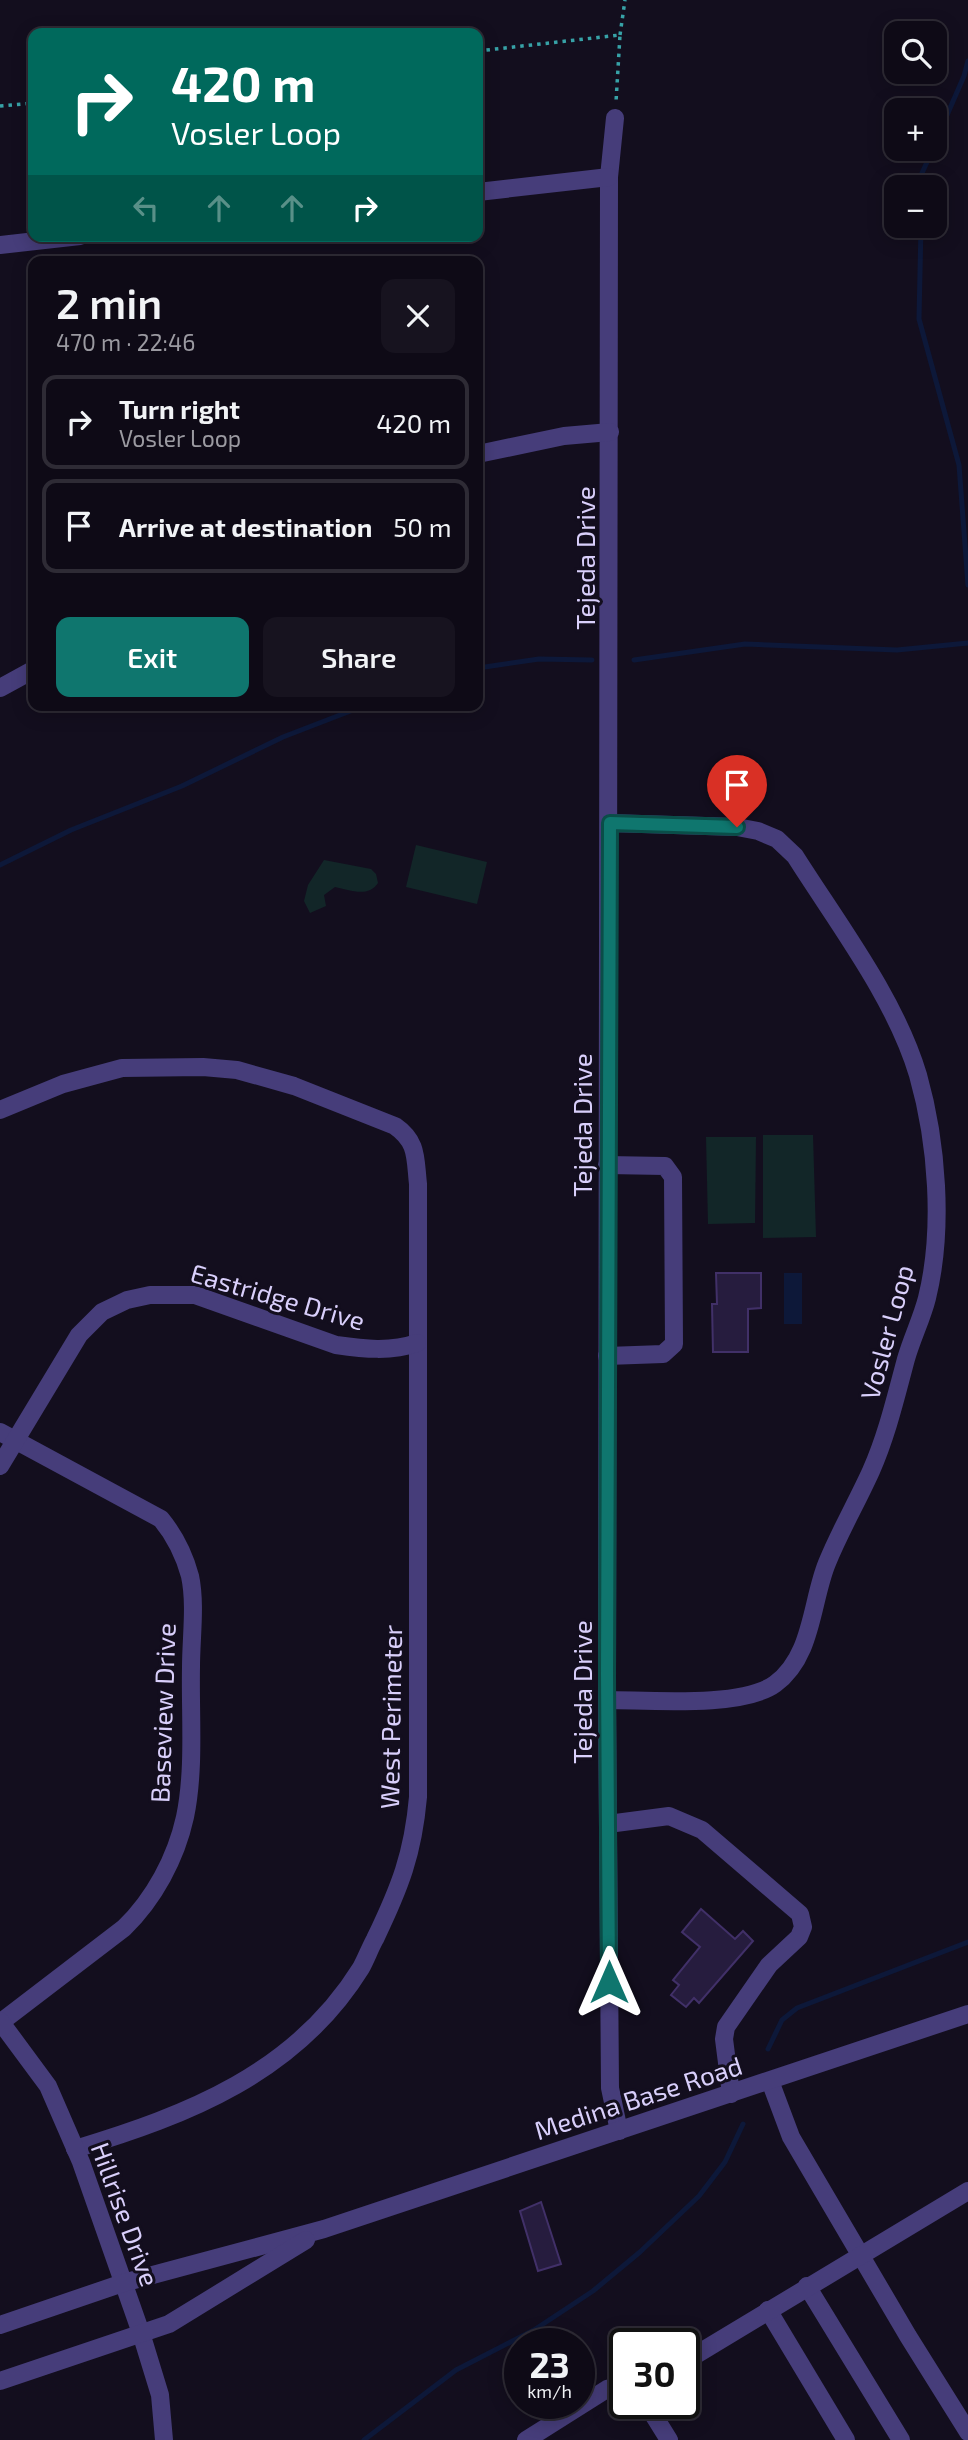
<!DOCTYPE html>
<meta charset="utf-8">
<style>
body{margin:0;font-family:"Exo 2",sans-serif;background:#17131f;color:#f1f3f6;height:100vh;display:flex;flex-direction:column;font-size:26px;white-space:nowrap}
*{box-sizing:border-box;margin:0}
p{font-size:23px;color:#9b9aa1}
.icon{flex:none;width:38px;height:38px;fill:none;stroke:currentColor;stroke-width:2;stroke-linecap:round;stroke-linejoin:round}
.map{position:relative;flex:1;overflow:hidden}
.drawer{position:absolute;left:28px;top:256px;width:455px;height:455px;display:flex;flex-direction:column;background:#0e0a16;border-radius:14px;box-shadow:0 4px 18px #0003,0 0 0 2px #2e2b35}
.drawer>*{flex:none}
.hud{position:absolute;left:28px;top:28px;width:455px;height:214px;border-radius:14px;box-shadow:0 4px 18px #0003,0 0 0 2px #2e2b35;background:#00695c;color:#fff;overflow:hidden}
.tools{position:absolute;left:884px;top:21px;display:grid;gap:14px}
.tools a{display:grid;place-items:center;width:63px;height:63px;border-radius:14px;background:#0e0a16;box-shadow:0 4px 18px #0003,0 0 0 2px #2e2b35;font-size:35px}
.speed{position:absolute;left:504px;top:2328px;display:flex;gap:14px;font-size:35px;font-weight:700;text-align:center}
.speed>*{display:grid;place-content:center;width:91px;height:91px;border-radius:50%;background:#0e0a16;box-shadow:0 4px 18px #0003,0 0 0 2px #2e2b35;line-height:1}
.speed small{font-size:18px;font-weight:400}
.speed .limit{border:4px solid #111;border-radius:10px;background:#fff;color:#111}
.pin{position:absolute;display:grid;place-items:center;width:60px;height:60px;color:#fff;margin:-72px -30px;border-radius:50% 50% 50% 0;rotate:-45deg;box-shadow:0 0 7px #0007}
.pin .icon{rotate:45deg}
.me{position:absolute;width:77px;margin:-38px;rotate:0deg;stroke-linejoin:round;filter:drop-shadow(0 0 5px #0008)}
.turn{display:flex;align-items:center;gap:24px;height:147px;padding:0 28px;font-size:32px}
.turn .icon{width:91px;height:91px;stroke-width:2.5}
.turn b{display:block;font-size:49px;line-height:60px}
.lanes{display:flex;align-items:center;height:66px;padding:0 28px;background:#0003;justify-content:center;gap:35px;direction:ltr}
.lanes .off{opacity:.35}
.round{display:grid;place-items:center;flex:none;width:74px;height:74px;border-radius:14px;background:#17131f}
.head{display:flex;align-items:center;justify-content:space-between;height:119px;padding:0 28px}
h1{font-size:42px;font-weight:600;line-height:52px}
.cta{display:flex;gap:14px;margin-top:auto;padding:14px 28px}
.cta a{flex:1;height:80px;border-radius:14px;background:#0f766e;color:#fff;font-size:28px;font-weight:600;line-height:80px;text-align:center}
.cta a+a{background:#17131f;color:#f1f3f6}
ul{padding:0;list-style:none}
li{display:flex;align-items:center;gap:21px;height:94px;margin:0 14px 10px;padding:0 14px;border:4px solid #2e2b35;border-radius:14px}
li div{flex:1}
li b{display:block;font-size:26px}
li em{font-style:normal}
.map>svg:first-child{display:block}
</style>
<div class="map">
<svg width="968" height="2440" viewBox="0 0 968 2440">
<rect width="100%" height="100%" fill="#130e1e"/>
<!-- green -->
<g fill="#122628">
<polygon points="416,845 487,862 477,904 406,887"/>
<path d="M324,860L371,869L376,874L378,883C368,898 350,890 335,887L324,895L326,906L310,913L304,901L308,885Z"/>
<polygon points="763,1135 813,1135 816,1237 763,1238"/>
<polygon points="706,1137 756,1137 755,1223 708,1224"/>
</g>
<!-- water -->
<rect fill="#0d1839" x="784" y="1273" width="18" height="51"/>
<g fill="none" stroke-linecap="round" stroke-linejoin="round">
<!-- stream -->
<g stroke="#0d1839" stroke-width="5">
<polyline points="934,145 964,76 968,61"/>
<polyline points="922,187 922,173 933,149"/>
<polyline points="921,226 919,319 959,465 968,585"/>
<polyline points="634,660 745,644 897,650 968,643"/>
<polyline points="478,668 539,659 592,660"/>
<polyline points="0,865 71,830 182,786 283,737 366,705"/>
<polyline points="768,2049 782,2020 797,2008 968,1942"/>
<polyline points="364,2440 456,2370 534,2330 593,2291 640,2252 699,2196 725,2162 743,2124"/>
</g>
</g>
<!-- building -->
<g fill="#261c3e" stroke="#413068" stroke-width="2">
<polygon points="716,1273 761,1273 761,1308 748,1309 748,1352 713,1352 712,1304 717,1304"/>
<polygon points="701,1909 735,1939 743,1931 753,1941 699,2003 694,1998 686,2007 671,1995 679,1985 673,1980 700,1947 682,1932"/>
<polygon points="541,2202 561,2264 538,2271 520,2211"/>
</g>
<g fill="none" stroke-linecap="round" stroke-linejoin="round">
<!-- path -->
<g stroke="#37a2a7" stroke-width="3.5" stroke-dasharray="3.5 5" stroke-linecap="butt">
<polyline points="620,35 625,0"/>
<polyline points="478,51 620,35 616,102"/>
<polyline points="0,106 33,103"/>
</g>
<!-- minor -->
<g stroke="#463d7a" stroke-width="18">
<polyline points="615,118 609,177 607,1700 610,2088 619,2131"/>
<polyline points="478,192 609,177"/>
<polyline points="0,245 80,236"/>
<polyline points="478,454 564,436 610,432"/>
<polyline points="0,688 33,670"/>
<path d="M0,1110L63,1084L122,1068L203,1067L237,1070L294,1086L395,1126C418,1142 415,1158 418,1184V1797C413,1854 400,1887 375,1939C370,1948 366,1959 361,1968C296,2073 188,2115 75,2149"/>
<polyline points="607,1356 663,1354 674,1344 673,1177 665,1166 607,1165"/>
<path d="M0,1432L161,1519C175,1536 184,1554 190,1576C196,1604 191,1638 191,1667C190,1716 195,1769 185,1817C176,1858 154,1899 124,1928L1,2022"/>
<path d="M0,1466L79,1335L102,1312L127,1300L150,1295H195L336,1345C364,1349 391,1352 417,1343"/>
<path d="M607,1700C649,1700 742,1708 775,1684C813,1656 811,1602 827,1563C840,1531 857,1502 871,1471C887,1435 896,1396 906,1359C912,1338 922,1318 927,1298C944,1229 937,1142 918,1075C895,998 838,924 795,856L777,839L758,831L737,827L610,823"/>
<polyline points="608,1824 669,1816 702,1830 800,1914 803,1927 799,1937 769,1965 726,2027 724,2039 731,2094"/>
<polyline points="0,2021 48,2086 81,2162 141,2333 160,2395 164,2440"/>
<polyline points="770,2081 791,2137 908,2336 968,2432"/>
<polyline points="807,2286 901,2440"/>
<polyline points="768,2310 846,2440"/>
<polyline points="0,2325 123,2283 324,2229 968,2014"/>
<polyline points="684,2362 968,2191"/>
<polyline points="0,2381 169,2324 306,2240"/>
<polyline points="646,2403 669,2440"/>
<polyline points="526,2440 607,2389 625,2384"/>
</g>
</g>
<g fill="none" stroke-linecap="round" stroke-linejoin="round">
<defs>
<polyline id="route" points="609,1982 607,1674 610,823 737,827"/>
</defs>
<!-- route casing -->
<use href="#route" stroke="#0a4d48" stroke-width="18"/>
<!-- route -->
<use href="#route" stroke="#0f766e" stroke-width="12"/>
</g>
<g text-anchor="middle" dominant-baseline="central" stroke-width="6" stroke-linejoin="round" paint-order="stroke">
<!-- street labels -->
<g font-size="26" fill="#d9cffb" stroke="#130e1e">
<text transform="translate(584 558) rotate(-90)">Tejeda Drive</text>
<text transform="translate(581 1125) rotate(-90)">Tejeda Drive</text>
<text transform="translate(278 1296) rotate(16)">Eastridge Drive</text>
<text transform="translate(886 1332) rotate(-75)">Vosler Loop</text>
<text transform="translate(581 1692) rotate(-90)">Tejeda Drive</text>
<text transform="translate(162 1713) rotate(-88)">Baseview Drive</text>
<text transform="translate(390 1717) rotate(-89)">West Perimeter</text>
<text transform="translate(638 2097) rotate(-18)">Medina Base Road</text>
<text transform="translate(126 2214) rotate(70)">Hillrise Drive</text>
</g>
</g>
</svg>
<div class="tools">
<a><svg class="icon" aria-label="search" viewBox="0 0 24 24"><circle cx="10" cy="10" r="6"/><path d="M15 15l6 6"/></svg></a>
<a>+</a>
<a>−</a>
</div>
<div class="speed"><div>23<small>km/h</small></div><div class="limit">30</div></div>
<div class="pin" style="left:737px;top:827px;background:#d93025"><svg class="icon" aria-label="arrive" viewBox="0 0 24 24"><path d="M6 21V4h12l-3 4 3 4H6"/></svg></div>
<svg class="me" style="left:609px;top:1982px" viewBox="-20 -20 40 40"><path d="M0-17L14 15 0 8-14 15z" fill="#0f766e" stroke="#fff" stroke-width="4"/></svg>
<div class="hud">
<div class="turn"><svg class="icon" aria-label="right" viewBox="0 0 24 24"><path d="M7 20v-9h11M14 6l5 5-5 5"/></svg><div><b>420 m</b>Vosler Loop</div></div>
<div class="lanes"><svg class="icon off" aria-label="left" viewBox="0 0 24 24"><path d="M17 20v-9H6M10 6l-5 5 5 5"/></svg><svg class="icon off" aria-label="ahead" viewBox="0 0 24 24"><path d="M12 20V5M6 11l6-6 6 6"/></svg><svg class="icon off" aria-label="ahead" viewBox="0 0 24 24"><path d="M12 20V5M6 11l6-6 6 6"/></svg><svg class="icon" aria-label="right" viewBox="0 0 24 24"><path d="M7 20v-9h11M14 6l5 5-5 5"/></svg></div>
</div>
<section class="drawer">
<div class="head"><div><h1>2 min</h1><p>470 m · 22:46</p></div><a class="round"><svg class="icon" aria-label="close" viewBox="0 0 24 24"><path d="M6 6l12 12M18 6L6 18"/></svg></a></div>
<ul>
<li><svg class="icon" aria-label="right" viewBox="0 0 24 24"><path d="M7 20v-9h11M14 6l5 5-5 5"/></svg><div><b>Turn right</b><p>Vosler Loop</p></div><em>420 m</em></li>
<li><svg class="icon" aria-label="arrive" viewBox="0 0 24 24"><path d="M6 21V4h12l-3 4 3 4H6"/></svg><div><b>Arrive at destination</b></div><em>50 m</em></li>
</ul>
<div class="cta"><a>Exit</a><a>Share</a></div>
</section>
</div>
